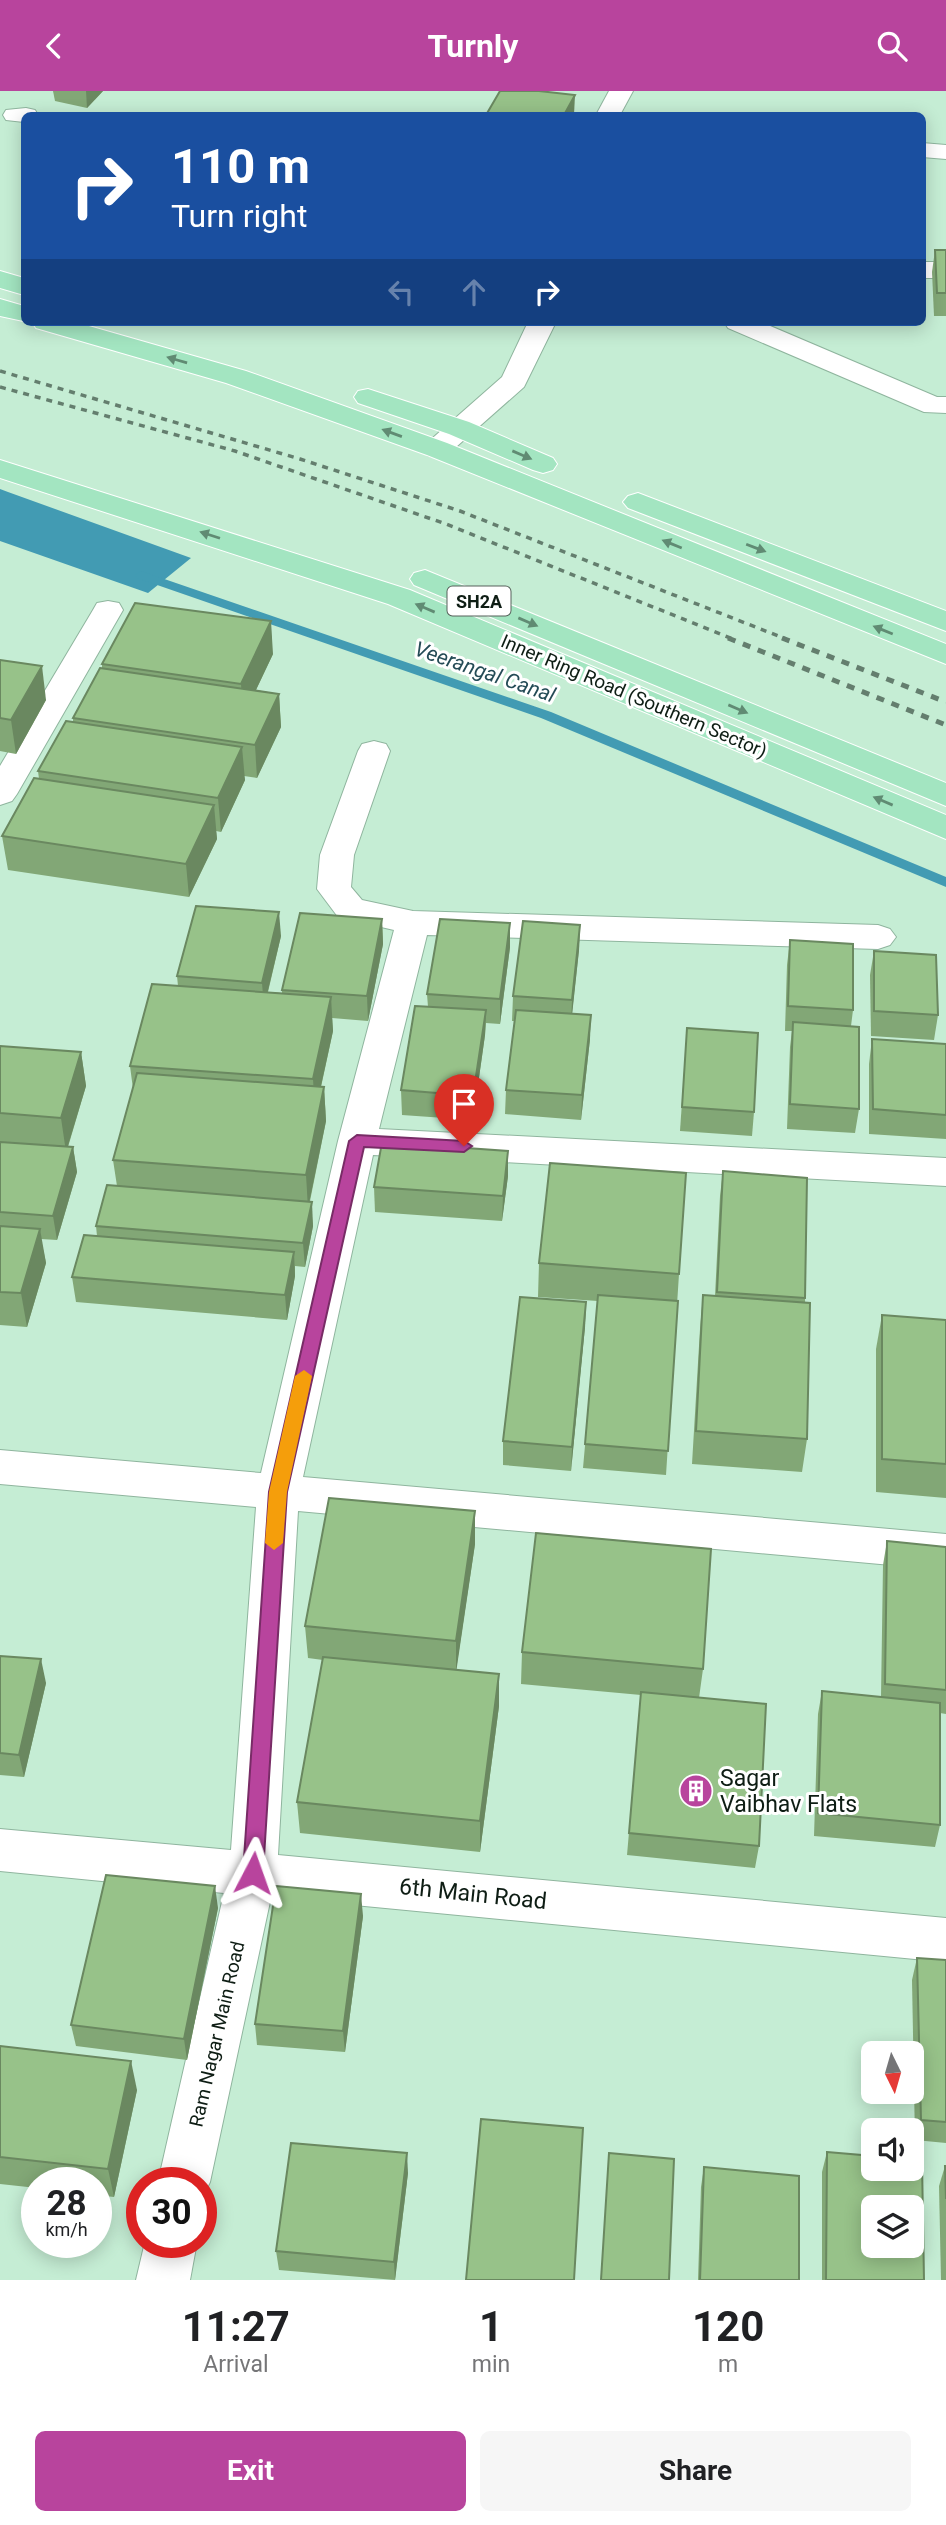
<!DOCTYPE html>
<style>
body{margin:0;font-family:Roboto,sans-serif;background:#f6f6f6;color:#202124;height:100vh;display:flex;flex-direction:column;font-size:26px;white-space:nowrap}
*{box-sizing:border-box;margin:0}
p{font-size:23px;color:#757577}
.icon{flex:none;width:38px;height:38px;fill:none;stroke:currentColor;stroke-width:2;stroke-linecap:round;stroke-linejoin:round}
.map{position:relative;height:2189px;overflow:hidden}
.side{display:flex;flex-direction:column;background:#fff;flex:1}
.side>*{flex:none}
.banner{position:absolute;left:21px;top:21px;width:905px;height:214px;border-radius:10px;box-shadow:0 4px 18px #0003;background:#1a4fa0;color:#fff;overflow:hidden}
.needle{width:46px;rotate:175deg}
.buttons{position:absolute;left:861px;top:1950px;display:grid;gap:14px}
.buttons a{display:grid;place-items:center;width:63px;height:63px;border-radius:10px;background:#fff;box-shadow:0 4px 18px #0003;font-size:35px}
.speed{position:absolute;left:21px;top:2076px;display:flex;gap:14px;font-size:35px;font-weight:700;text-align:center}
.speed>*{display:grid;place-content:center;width:91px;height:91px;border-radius:50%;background:#fff;box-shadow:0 4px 18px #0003;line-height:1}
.speed small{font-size:18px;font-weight:400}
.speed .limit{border:10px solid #d22;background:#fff;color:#111}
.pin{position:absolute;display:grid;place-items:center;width:60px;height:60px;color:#fff;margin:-72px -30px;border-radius:50% 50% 50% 0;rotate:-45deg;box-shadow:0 0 7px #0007}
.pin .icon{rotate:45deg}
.me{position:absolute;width:77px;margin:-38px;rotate:4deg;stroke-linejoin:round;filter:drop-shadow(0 0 5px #0008)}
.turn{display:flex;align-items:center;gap:24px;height:147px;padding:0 35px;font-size:32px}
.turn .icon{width:91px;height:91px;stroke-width:2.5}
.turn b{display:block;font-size:49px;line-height:60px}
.lanes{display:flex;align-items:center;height:66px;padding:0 35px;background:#0003;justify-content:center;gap:35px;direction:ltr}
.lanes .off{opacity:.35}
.eta{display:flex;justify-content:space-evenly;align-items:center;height:119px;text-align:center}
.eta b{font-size:42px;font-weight:700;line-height:49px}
.action{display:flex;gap:14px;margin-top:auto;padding:14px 35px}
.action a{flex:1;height:80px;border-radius:10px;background:#b8449d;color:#fff;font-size:28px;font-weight:700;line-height:80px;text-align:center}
.action a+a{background:#f6f6f6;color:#202124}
header{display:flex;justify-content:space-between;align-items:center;height:91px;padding:0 35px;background:#b8449d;color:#fff;font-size:32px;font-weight:700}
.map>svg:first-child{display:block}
</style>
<header><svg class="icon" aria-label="back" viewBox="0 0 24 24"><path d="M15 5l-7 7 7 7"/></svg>Turnly<svg class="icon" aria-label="search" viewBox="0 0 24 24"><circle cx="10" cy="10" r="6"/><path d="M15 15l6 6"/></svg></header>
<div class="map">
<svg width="946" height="2189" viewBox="0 0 946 2189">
<rect width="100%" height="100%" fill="#c5edd4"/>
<!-- water -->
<polygon fill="#429bb3" points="0,398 8,401 191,467 148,502 0,450"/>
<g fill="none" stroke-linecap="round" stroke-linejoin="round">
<!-- stream -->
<polygon fill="#429bb3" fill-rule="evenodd" points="141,480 551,621 946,786 946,796 541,627 137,487 135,484"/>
<defs>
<g id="minor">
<polygon points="609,0 633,0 620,24 596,24"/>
<polygon points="26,17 35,19 38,24 24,24 24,31 6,29 3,24 6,19"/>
<polygon points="922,52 946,54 946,68 922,66"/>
<rect x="922" y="171" width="24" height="16"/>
<polygon points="528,231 556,231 524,296 447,364 437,367 427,364 423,358 427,352 502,286"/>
<polygon points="724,231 761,231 937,306 946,306 946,322 924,321 728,237"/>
<polygon points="108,510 119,512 123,519 17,703 12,710 0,714 0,675 93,519 97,512"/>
<polygon points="374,650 386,653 390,660 354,764 351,796 362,809 413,820 878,834 890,838 896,846 890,854 878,858 427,844 379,1038 946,1067 946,1095 373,1064 303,1386 946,1443 946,1479 298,1420 278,1764 946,1827 946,1871 271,1806 210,2091 201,2109 201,2091 158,2091 224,1802 0,1780 0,1738 231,1759 256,1416 0,1393 0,1359 261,1382 338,1050 394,839 338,826 317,798 320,764 358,660 362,653"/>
<polygon points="145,2151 197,2151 190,2189 136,2189"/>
</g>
<g id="primary">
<polygon points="0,180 24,187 24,204 0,197"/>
<polygon points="0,208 24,215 24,231 28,231 0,225"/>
<polygon points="32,231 75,231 246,280 447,352 946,553 946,573 427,364 226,292 36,237"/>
<polygon points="368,298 469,331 553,367 557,373 553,379 543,382 533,379 449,343 358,312 354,306 358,300"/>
<polygon points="0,369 410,499 946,724 946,748 388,513 0,387"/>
<polygon points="638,402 946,520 946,540 628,417 623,411 628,405"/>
<polygon points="425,479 946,692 946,715 414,494 410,488 414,482"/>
</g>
</defs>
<!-- minor casing -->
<use href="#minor" stroke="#8fb59e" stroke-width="2"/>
<!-- primary casing -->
<use href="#primary" stroke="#fff" stroke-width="2"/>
<!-- minor -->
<use href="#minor" fill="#fff" fill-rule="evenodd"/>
<!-- primary -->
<use href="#primary" fill="#a3e5c1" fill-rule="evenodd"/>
<!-- rail-far1 -->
<g stroke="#647e6e" stroke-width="3.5" stroke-dasharray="6 6" stroke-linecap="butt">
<polyline points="0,280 300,368 460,420 786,548"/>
<polyline points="0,296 235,360 446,433 733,548"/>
</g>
<!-- rail -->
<g stroke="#647e6e" stroke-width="5" stroke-dasharray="8 8" stroke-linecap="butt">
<polyline points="728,547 946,634"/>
<polyline points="782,547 946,611"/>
</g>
</g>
<!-- wall -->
<g fill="#82a776">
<polygon points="53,0 103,0 87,17 55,10"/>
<polygon points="935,159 946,159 946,225 934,225 932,181"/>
<polygon points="365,231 390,231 388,234"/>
<polygon points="273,563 256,599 279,603 281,636 257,687 244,685 245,689 221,741 216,740 217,748 189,806 8,779 2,745 39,688 38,680 73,631 73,627 102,577 102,573"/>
<polygon points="0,569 46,609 16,663 0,660"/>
<polygon points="382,828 383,853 368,930 332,927 333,940 321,996 324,996 326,1030 310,1110 313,1135 305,1176 295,1175 295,1185 287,1229 76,1211 72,1186 97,1145 96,1135 117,1095 113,1069 133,998 130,975 178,895 177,885 281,845 268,901 282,902 282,899"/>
<polygon points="510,832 510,856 500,933 486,932 485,944 473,1029 402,1024 401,999 428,916 427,903"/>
<polygon points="580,834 579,859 572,922 590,948 581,1029 505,1023 506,999 515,930 512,930 513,905"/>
<polygon points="790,849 853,919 851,935 859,1018 855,1042 787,1038 790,956 792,940 785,940 787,874"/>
<polygon points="874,860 938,924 934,949 871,945 870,884"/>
<polygon points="687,937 754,1021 752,1045 680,1040"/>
<polygon points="872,948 946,953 946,1048 869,1043 869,973"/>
<polygon points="0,955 81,961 86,995 68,1056 73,1056 77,1081 57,1149 41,1148 46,1172 27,1236 0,1234"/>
<polygon points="723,1080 805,1207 807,1348 802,1381 692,1373 700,1238 703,1204 715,1205 720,1105"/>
<polygon points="508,1085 502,1130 375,1121 374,1096"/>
<polygon points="539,1172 679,1183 666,1384 583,1377 598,1210 538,1206"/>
<polygon points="586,1211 585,1236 571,1380 503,1374 503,1350"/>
<polygon points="882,1224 946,1229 946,1407 876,1401 876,1258"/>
<polygon points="475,1420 475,1453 456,1579 499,1615 480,1761 300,1742 297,1711 323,1569 308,1567 305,1535"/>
<polygon points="887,1450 946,1456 946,1623 940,1622 940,1734 935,1756 814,1745 818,1623 822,1600 881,1606 883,1474"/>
<polygon points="522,1561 703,1578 699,1607 759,1755 755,1777 627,1764 641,1604 521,1593"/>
<polygon points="0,1565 46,1592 24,1686 0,1684"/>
<polygon points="218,1817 187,1969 76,1955 71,1934"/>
<polygon points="363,1825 345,1961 257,1954 255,1933"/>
<polygon points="917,1867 946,1869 946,2052 915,2049 912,1889"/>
<polygon points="0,1955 137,1999 114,2106 96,2104 96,2091 37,2091 37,2097 0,2093"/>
<polygon points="827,2061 924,2189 822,2189 822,2081"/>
<polygon points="945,2075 946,2075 946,2189 941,2189 939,2095"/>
<polygon points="704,2076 799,2189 698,2189 701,2096"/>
<polygon points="408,2082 395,2189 279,2179 276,2160"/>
</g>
<!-- shaded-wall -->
<g fill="#6a8860">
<polygon points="86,0 103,0 87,17"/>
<polygon points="575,4 574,24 564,24"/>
<polygon points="271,530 273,563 243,626 241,593"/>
<polygon points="42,575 46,609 16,663 11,629"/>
<polygon points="279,603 281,636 257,687 255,654"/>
<polygon points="242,656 245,689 221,741 218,707"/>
<polygon points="214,714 217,748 189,806 186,773"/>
<polygon points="279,821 281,845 264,916 262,892"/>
<polygon points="382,828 383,853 368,930 367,905"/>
<polygon points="510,832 510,856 500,933 500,908"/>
<polygon points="580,834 579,859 571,934 572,909"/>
<polygon points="331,906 333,940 315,1022 313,988"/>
<polygon points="486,919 485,944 473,1029 473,1005"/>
<polygon points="591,924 590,948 581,1029 582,1004"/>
<polygon points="81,961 86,995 66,1061 61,1027"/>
<polygon points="324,996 326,1030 308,1117 306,1084"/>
<polygon points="73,1056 77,1081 57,1149 53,1125"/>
<polygon points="508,1060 508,1085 502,1130 503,1105"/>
<polygon points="312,1111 313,1135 305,1176 303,1152"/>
<polygon points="40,1138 46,1172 27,1236 21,1202"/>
<polygon points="294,1161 295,1185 287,1229 285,1204"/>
<polygon points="586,1211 585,1236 571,1380 572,1356"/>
<polygon points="475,1420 475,1453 456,1582 456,1550"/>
<polygon points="41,1568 46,1592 24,1686 19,1664"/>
<polygon points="499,1583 499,1615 480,1761 480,1730"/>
<polygon points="215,1795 218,1817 187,1969 184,1948"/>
<polygon points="361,1803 363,1825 345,1961 343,1940"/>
<polygon points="131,1970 137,1999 114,2106 108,2078"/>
<polygon points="407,2062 408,2082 395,2189 394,2171"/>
</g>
<!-- building -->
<g fill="#97c289" stroke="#6a8860" stroke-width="2" fill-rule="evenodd">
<polygon points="500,0 539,0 575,4 564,24 486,24"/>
<polygon points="935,159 946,159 946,202 937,202"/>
<polygon points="135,512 271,530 241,593 102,573"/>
<polygon points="0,569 42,575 11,629 0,627"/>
<polygon points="100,577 279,603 255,654 73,627"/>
<polygon points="66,630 242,656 218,707 38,680"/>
<polygon points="34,687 214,714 186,773 2,745"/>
<polygon points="196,815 279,821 262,892 177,885"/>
<polygon points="300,822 382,828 367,905 282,899"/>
<polygon points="440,828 510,832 500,908 427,903"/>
<polygon points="523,830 580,834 572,909 513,905"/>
<polygon points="790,849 853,853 853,919 788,915"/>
<polygon points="874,860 936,864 938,924 874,920"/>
<polygon points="152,893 331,906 313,988 130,975"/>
<polygon points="415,915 486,919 473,1005 401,999"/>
<polygon points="516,919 591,924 582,1004 506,999"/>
<polygon points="793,931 859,936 859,1018 790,1013"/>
<polygon points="687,937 758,942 754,1021 682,1016"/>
<polygon points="872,948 946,953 946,1024 873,1018"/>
<polygon points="0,955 81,961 61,1027 0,1022"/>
<polygon points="137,982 324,996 306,1084 113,1069"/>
<polygon points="0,1051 73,1056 53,1125 0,1121"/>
<polygon points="382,1051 508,1060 503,1105 374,1096"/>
<polygon points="550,1072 686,1082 679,1183 539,1172"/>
<polygon points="723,1080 807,1087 805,1207 717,1201"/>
<polygon points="107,1094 312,1111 303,1152 96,1135"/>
<polygon points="0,1135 40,1138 21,1202 0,1201"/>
<polygon points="84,1144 294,1161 285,1204 72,1186"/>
<polygon points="598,1204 678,1210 668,1360 585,1353"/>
<polygon points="703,1204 810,1212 807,1348 696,1340"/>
<polygon points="520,1206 586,1211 572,1356 503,1350"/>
<polygon points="882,1224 946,1229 946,1373 882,1368"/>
<polygon points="329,1407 475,1420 456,1550 305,1535"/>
<polygon points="536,1442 711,1458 703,1578 522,1561"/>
<polygon points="887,1450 946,1456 946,1599 885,1593"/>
<polygon points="0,1565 41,1568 19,1664 0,1662"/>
<polygon points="323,1566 499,1583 480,1730 297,1711"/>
<polygon points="822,1600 940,1612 940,1734 818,1722"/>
<polygon points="641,1601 766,1613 759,1755 629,1742"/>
<polygon points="106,1784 215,1795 184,1948 71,1934"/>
<polygon points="276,1795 361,1803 343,1940 255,1933"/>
<polygon points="917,1867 946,1869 946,2031 921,2029"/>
<polygon points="0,1955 131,1970 108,2078 0,2066"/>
<polygon points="481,2028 583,2037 574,2189 466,2189"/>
<polygon points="291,2052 407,2062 394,2171 276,2160"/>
<path d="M827,2061L873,2065V2077H912V2069L922,2070L924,2189H826ZM873,2116H912V2154H873Z"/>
<polygon points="609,2062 674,2068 669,2189 601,2189"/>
<polygon points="945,2075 946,2075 946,2108"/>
<polygon points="704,2076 799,2085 799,2189 700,2189"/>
</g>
<!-- one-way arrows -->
<defs><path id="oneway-solid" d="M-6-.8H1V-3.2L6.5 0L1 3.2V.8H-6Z" transform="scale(1.75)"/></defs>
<g fill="#608b73">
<use href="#oneway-solid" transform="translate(177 269) rotate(-164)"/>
<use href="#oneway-solid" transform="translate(392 342) rotate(-160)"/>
<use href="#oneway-solid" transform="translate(522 364) rotate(23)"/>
<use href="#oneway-solid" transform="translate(210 444) rotate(-162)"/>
<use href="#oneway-solid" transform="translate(672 453) rotate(-158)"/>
<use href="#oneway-solid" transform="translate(756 457) rotate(21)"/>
<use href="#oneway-solid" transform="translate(425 517) rotate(-157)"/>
<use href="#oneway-solid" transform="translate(528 531) rotate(23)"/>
<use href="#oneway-solid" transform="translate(883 539) rotate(-158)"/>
<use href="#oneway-solid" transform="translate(738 618) rotate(23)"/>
<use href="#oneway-solid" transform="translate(883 710) rotate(-157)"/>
</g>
<!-- route -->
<polygon fill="#b8449d" stroke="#782c66" stroke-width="2" points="357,1044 464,1050 472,1055 464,1061 364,1056 287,1401 263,1782 260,1788 253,1790 246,1788 243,1782 269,1401 349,1050"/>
<!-- slow -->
<polygon fill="#f59e0b" points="304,1279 312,1285 287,1401 283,1452 274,1459 265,1452 269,1401 295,1285"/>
<!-- icons -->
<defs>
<symbol id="building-disc" viewBox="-11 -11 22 22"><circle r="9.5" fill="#b8449d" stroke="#fff"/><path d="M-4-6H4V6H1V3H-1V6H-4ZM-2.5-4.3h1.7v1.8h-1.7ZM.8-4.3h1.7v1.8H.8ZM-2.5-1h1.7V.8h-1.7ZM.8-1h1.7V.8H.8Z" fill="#fff"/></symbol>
</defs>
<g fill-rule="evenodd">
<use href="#building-disc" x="677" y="1681" width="38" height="38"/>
</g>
<g text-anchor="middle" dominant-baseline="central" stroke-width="6" stroke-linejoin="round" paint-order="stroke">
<!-- shield labels -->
<rect fill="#fff" stroke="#56615a" stroke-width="2" x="447.5" y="495.5" width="63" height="29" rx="5"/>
<g font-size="18" font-weight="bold" fill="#0e1d14">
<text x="479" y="510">SH2A</text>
</g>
<!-- street labels -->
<g font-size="19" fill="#0e1d14" stroke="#fff">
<text transform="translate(634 605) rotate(23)">Inner Ring Road (Southern Sector)</text>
<text transform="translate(217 1943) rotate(-77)">Ram Nagar Main Road</text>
</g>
<!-- water labels -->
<g font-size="21" font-style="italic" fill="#244b56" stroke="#fff">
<text transform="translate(485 581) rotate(19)">Veerangal Canal</text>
</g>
<!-- near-poi labels -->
<g font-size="23" fill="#0e1d14" stroke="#fff" text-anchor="start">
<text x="720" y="1687">Sagar<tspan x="720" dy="26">Vaibhav Flats</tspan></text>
</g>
<!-- near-street labels -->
<g font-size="23" fill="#0e1d14" stroke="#fff">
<text transform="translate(473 1803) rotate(6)">6th Main Road</text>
</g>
</g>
</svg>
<div class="buttons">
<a><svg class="needle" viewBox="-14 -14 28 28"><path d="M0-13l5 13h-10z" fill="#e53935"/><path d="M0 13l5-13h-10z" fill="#757577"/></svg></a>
<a><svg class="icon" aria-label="sound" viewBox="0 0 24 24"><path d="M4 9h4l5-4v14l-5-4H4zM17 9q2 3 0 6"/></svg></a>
<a><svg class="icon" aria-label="layers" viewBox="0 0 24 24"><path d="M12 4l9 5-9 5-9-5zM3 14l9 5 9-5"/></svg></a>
</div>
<div class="speed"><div>28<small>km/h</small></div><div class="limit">30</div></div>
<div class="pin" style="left:464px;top:1055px;background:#d93025"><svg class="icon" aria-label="arrive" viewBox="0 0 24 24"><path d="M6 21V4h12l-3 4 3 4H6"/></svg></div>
<svg class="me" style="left:253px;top:1782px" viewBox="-20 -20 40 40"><path d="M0-17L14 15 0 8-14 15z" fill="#b8449d" stroke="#fff" stroke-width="4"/></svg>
<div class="banner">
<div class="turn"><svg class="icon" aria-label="right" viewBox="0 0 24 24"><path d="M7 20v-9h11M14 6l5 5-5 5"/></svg><div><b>110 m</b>Turn right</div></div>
<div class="lanes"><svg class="icon off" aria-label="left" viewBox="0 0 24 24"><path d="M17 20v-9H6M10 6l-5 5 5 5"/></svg><svg class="icon off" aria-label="ahead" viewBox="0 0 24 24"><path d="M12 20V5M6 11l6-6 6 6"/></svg><svg class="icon" aria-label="right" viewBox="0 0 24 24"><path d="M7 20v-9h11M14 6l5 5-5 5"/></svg></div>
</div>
</div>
<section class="side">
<div class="eta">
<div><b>11:27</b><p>Arrival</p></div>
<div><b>1</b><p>min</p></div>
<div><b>120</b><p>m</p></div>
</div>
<div class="action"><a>Exit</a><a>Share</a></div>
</section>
